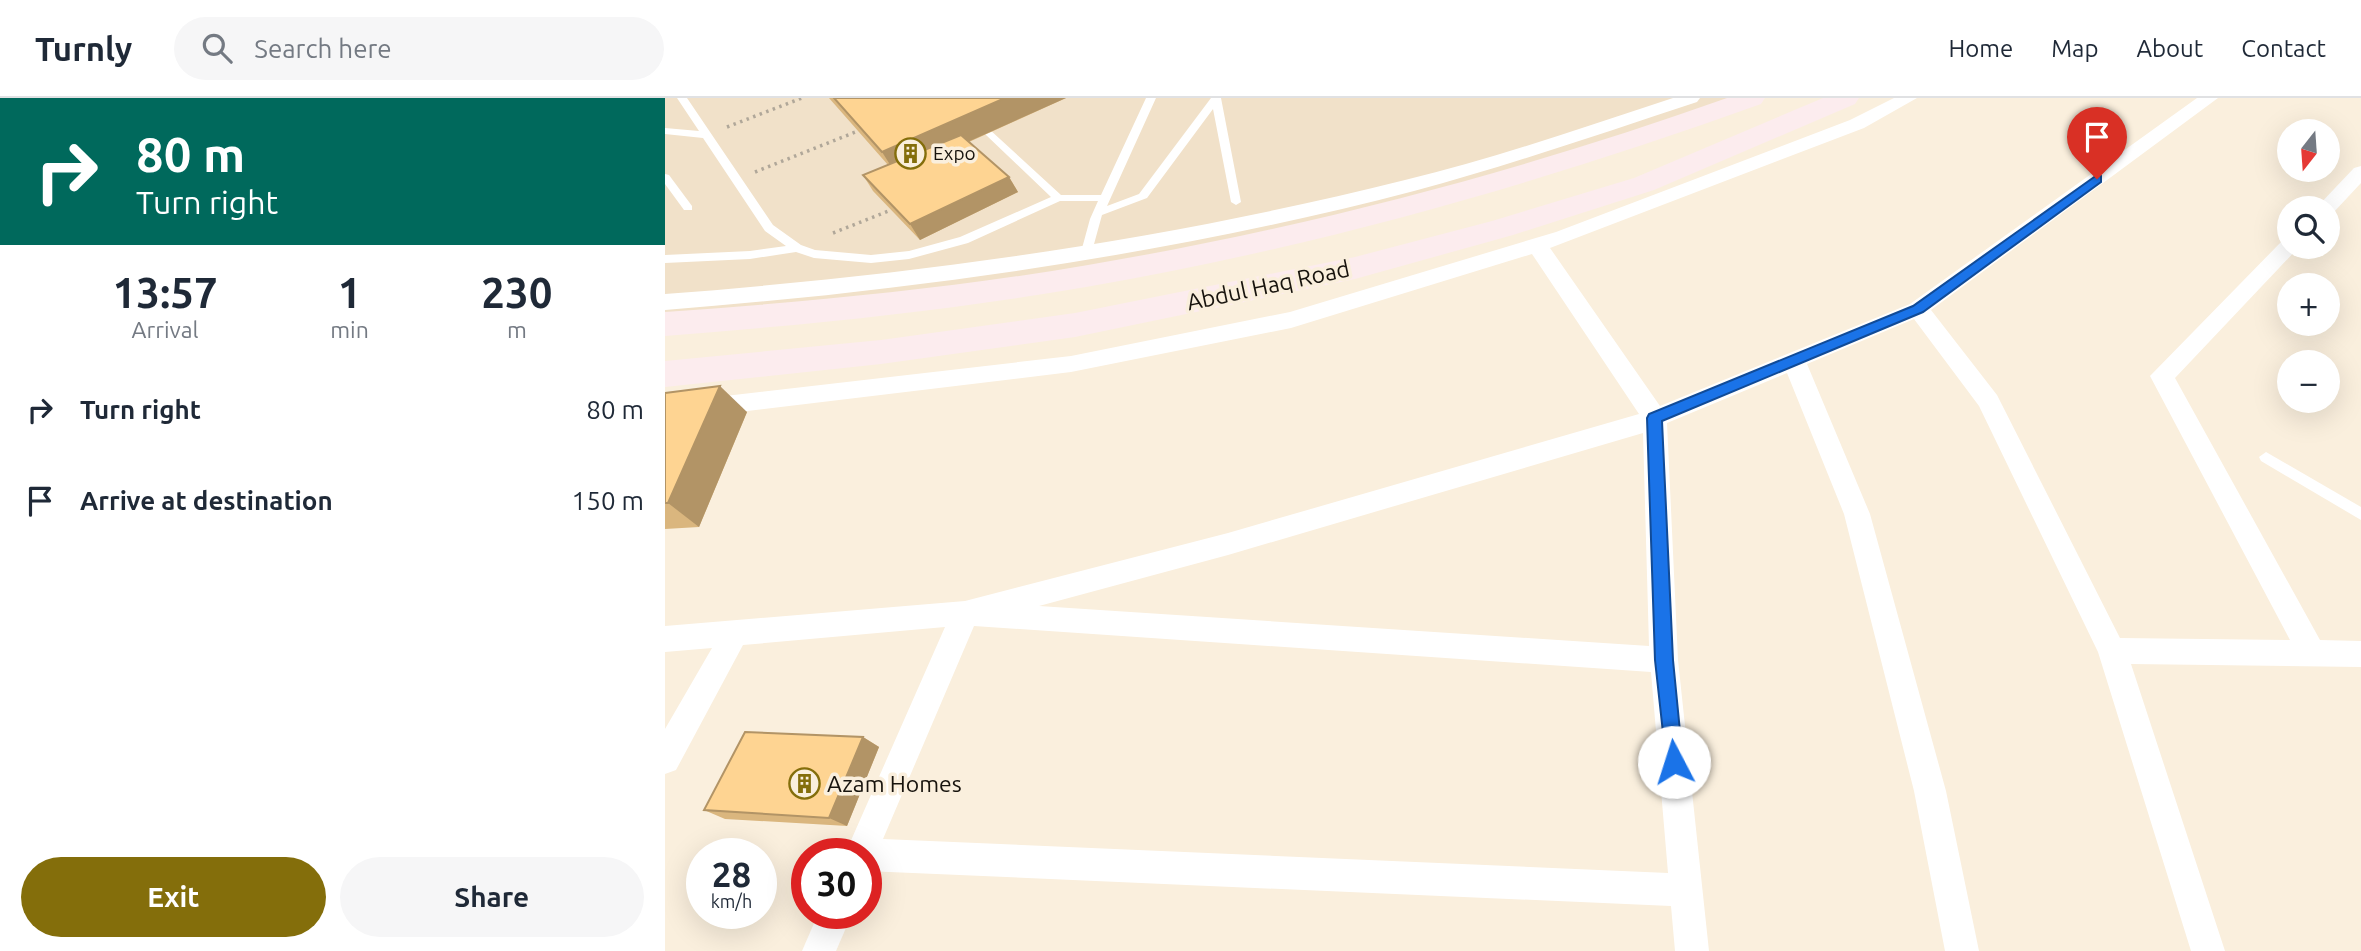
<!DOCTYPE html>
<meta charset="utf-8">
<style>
body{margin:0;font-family:Ubuntu,sans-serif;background:#f6f6f7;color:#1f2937;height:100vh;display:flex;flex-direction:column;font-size:26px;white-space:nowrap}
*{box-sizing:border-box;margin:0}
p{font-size:23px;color:#747a83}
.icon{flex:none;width:38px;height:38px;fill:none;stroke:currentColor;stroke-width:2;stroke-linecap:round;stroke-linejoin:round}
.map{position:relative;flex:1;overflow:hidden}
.drawer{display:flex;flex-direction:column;background:#fff;width:665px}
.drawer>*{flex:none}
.guide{background:#00695c;color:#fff;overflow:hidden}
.needle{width:46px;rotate:197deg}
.tools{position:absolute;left:1612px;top:21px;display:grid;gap:14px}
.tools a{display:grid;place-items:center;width:63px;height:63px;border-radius:50%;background:#fff;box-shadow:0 7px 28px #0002;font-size:35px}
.speed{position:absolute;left:21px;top:740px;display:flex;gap:14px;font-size:35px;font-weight:700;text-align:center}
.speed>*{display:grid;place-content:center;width:91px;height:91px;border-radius:50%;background:#fff;box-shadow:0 7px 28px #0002;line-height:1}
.speed small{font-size:18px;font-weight:400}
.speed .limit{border:10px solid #d22;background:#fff;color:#111}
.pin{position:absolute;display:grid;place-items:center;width:60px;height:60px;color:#fff;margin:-72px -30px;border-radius:50% 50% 50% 0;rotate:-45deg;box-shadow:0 0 7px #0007}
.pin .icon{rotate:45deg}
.me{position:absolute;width:77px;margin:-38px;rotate:355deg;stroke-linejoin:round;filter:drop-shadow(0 0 5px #0008)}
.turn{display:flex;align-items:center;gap:24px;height:147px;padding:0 21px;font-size:32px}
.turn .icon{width:91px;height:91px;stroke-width:2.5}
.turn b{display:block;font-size:49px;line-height:60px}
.eta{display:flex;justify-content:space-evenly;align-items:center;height:119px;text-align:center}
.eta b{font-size:42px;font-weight:700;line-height:49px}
.action{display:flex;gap:14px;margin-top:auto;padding:14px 21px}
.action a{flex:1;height:80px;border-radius:42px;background:#846e0b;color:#fff;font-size:28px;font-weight:700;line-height:80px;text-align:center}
.action a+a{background:#f6f6f7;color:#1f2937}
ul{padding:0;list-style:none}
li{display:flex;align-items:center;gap:21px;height:91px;padding:0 21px}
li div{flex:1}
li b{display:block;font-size:26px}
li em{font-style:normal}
header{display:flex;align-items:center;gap:42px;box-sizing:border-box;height:98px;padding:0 35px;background:#fff;border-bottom:2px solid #e0e1e3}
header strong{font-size:33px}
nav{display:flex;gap:38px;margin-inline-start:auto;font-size:24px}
.search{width:490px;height:63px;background:#f6f6f7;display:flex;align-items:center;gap:18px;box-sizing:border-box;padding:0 24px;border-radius:38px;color:#747a83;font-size:26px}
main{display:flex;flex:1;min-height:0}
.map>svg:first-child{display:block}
</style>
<header>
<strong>Turnly</strong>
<div class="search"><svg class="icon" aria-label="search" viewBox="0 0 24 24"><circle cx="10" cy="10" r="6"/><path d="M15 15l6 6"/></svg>Search here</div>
<nav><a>Home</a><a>Map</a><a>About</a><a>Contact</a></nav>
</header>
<main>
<section class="drawer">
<div class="guide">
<div class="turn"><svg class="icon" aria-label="right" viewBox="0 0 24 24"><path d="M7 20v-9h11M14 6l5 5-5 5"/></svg><div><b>80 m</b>Turn right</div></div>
</div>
<div class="eta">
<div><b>13:57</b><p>Arrival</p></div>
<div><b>1</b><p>min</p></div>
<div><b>230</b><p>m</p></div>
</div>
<ul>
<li><svg class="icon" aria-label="right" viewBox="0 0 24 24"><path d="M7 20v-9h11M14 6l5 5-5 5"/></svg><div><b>Turn right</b></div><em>80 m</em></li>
<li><svg class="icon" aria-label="arrive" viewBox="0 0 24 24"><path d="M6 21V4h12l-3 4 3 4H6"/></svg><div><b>Arrive at destination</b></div><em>150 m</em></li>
</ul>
<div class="action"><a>Exit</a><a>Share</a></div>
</section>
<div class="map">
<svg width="1696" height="853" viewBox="0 0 1696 853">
<rect width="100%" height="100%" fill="#faefdd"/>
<!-- built -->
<polygon fill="#f1e1c9" points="0,0 1087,0 930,56 422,178 0,226"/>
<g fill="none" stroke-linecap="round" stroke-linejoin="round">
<!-- path -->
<g stroke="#b0a799" stroke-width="3.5" stroke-dasharray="2.5 4.5" stroke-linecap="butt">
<polyline points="62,29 137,0"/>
<polyline points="90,74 193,33"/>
<polyline points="168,135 226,112"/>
</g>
<!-- lane -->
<g fill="#fff" fill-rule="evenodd">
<polygon points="12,0 22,0 108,127 136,147 150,152 206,157 244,153 295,139 386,99 320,36 320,32 324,31 396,97 436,97 481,0 491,0 442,108 474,96 546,0 556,0 576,104 571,107 566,104 548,11 482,100 437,117 426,157 418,157 416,154 425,121 433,103 395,103 303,145 244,161 206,165 149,160 131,154 85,161 0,165 0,157 85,153 121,148 100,133 38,40 0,36 0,30 34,33"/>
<polygon points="0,76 4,77 27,108 27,112 19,112 0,86"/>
<polygon points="1601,354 1696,409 1696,422 1596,363 1594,359"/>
</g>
<!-- street -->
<g fill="#fff" fill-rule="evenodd">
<path d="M1008,0H1035L1032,4C938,35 845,67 749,93C504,157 252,192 0,212V196C250,177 497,143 740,82C831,60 920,29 1008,0Z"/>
<path d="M1229,0H1252L1199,30L885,150L995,308L1245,206L1532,0H1553L1266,212L1332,297L1455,540L1625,542L1485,278L1617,143L1624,141V149H1634L1510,280L1655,542L1696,543V569L1466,566L1560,853H1526L1433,554L1314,308L1249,221L1142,266L1205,416L1281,693L1314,853H1280L1249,693L1179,416L1122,275L1002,325L1013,562L1044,853H1010L1006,808L201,773V756H180L280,529L78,547L11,672L0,676V631L47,550L0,554V528L300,503L563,435L974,316L867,156L626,230L406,274L0,323V305L406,258L625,214L891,134L1185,22ZM978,335L984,548L374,508L563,457ZM309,528L986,574L1003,775L218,741Z"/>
<polygon points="1696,68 1696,85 1668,115 1662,116 1662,110 1651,110 1689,70"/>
<polygon points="153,816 187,816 171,853 137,853"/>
</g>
<!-- secondary -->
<g fill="#fcecee" fill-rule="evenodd">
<path d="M1062,0H1100L1096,6C877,85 652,149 421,189C282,213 141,227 0,238V214C142,204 283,191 423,167C641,130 854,74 1062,0Z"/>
<polygon points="1158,0 1194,0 1190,6 989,92 848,137 690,181 410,239 216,266 0,289 0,263 216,242 410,215 690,159 827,123 969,80"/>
</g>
</g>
<!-- wall -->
<g fill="#dab67e">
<polygon points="164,0 401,0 304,44 344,79 353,94 255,142 208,93 198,77 223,67"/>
<polygon points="0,295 82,314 34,429 0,431"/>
<polygon points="198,639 214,649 182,728 60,721 39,712"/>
</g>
<!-- shaded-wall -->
<g fill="#b29466">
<polygon points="340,0 401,0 231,76 217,54"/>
<polygon points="344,79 353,94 255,142 245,126"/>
<polygon points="55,288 82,314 34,429 3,405"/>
<polygon points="198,639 214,649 182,728 164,720"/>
</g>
<!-- building -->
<g fill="#fed492" stroke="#b29466" stroke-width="2">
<polygon points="169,0 340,0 217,54"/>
<polygon points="296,37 344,79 245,126 198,77"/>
<polygon points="55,288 3,405 0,405 0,295"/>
<polygon points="80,634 198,639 164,720 39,712"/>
</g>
<!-- route -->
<polygon fill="#1a73e8" stroke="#114b97" stroke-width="2" points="1432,77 1436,78 1436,84 1258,214 997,323 1008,562 1018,664 1015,671 1009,673 1002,671 990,562 982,320 984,316 1248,208"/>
<!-- icons -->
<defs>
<symbol id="building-ring" viewBox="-11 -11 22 22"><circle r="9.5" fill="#faefdd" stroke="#846e0b" stroke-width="1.5"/><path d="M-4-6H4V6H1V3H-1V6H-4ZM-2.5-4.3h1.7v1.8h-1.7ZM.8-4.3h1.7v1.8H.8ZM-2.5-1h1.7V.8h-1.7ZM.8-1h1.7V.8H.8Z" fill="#846e0b"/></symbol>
</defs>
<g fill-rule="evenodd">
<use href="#building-ring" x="228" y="38" width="35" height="35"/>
<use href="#building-ring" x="122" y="668" width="35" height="35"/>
</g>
<g text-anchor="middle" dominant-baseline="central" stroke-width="7" stroke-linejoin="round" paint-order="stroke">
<!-- far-poi labels -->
<g font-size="19" fill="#17130d" stroke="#faefdd" text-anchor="start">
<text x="268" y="55">Expo</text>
</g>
<!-- street labels -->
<g font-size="23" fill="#17130d" stroke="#faefdd">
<text transform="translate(603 187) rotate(-12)">Abdul Haq Road</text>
</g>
<!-- poi labels -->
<g font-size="23" fill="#17130d" stroke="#faefdd" text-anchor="start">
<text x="162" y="685">Azam Homes</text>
</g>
</g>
</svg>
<div class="tools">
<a><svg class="needle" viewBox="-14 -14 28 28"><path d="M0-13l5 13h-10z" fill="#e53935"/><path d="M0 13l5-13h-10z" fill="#747a83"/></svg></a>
<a><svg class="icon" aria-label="search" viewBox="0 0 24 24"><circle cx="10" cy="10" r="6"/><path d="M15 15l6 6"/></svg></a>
<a>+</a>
<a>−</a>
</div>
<div class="speed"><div>28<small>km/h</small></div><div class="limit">30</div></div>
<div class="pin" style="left:1432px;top:81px;background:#d93025"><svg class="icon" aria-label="arrive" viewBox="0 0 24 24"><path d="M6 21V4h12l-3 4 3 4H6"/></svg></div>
<svg class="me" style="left:1009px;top:664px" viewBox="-20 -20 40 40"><circle r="19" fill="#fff"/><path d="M0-13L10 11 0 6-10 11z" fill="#1a73e8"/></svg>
</div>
</main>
